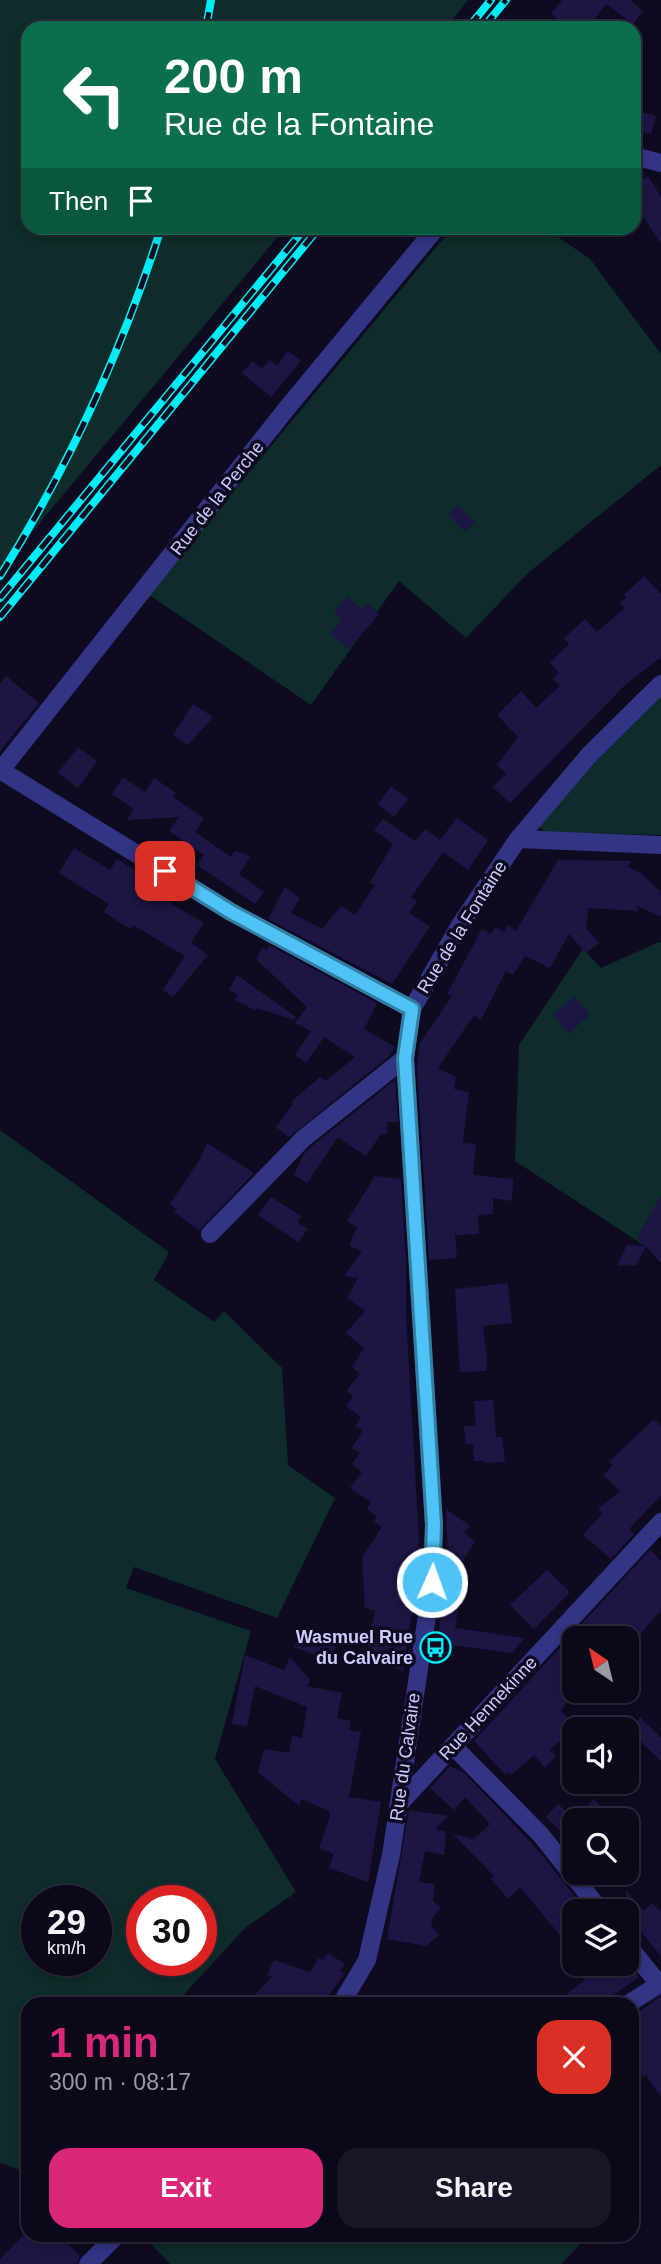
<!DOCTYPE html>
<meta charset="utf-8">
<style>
body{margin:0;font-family:Helvetica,sans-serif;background:#181626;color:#f1f3f6;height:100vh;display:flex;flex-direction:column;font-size:26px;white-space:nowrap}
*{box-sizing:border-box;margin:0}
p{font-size:23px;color:#999aa2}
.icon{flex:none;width:38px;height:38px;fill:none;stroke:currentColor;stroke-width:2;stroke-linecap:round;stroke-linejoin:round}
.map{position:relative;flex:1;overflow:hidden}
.side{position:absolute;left:21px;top:1997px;width:618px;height:245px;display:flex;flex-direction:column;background:#0a0819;border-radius:21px;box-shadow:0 4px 10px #0003,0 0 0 2px #2a2938}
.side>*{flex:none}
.top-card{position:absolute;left:21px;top:21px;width:620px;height:214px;border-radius:21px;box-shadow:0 4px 10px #0003,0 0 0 2px #2a2938;background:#0b6e4f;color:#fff;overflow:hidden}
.needle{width:46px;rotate:325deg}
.tools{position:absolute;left:562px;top:1626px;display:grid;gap:14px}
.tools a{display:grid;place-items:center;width:77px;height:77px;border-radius:14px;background:#0a0819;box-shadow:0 4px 10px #0003,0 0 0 2px #2a2938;font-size:35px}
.speed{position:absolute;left:21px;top:1885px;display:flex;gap:14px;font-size:35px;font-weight:700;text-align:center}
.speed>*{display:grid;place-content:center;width:91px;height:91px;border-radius:50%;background:#0a0819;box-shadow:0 4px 10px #0003,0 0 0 2px #2a2938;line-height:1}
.speed small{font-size:18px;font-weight:400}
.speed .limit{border:10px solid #d22;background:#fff;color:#111}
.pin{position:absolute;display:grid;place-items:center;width:60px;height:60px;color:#fff;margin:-30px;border-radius:14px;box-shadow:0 4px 10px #0006}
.me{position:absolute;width:77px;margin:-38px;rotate:2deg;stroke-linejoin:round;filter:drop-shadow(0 0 5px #0008)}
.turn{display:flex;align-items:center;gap:24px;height:147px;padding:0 28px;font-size:32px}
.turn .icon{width:91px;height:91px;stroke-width:2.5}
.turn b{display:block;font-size:49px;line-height:60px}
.then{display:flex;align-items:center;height:66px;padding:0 28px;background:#0003;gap:14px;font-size:26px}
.round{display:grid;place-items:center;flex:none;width:74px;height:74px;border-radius:21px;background:#181626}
.overview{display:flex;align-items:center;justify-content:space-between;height:119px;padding:0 28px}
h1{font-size:42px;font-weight:700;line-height:52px;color:#db2777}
.cta{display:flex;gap:14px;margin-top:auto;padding:14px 28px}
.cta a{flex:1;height:80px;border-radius:21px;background:#db2777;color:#fff;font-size:28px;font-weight:700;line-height:80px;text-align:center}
.cta a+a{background:#181626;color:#f1f3f6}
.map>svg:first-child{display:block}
</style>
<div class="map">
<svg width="661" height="2264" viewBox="0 0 661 2264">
<rect width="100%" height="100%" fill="#0e0b21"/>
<!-- green -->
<g fill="#0e2c29" fill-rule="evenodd">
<polygon points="0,0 468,0 446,28 28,28 28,228 285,228 0,571"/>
<polygon points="452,228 545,228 590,259 661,354 661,465 528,573 466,638 399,581 311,705 148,594"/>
<path d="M661,694V835L545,832L538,826C576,779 617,735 661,694Z"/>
<polygon points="661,941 661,1216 645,1246 515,1161 519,1045 583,949 601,968"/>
<path d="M0,1130L169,1252L154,1280L214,1322L224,1311L282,1368L288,1465L335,1498L277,1618L134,1567L126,1588L251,1631L215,1759L296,1892L245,1928L175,2004H28V2163L21,2170L0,2163ZM37,1900H96V1960H37ZM201,1900V1960H142V1900Z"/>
<polygon points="143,2235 589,2235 561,2264 170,2264"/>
</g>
<!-- building -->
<g fill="#1c1644">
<polygon points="562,0 630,0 643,11 633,24 606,4 587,28 569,28 551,14"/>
<polygon points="634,110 656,116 651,134 634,130"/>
<polygon points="648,176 661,197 661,244 640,211 634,215 634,186"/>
<polygon points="288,351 301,361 271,397 242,373 252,361 262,369 270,360 277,366"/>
<polygon points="457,504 475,522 465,532 448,515"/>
<polygon points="644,576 661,594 661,657 625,685 510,803 493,787 506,774 497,765 518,737 497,715 521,691 536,708 560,686 553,679 559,673 550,663 569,644 564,638 585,619 597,632 625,608 619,603 626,598 624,595"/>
<polygon points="347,596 362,609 367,603 379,614 349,649 330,634 342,620 334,613"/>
<polygon points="6,676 39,703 0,751 0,684"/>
<polygon points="193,704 213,717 188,745 173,735"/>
<polygon points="78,747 97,761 78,788 58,773"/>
<polygon points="123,777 145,792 154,778 176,793 173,797 204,818 195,832 231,857 235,851 251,856 239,874 264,892 255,904 197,865 204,855 169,831 179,817 127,820 134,809 112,794"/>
<polygon points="391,786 408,799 394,817 378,804"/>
<polygon points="457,818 488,840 468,870 443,852 411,897 417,901 409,913 430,926 392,984 268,919 285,887 300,898 291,913 322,929 341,906 355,915 375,885 370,882 393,844 374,830 383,819 415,841 425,829 440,840"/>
<polygon points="74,848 110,870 117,859 167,890 162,898 204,923 191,943 208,955 173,997 163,990 185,956 133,925 130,929 104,912 109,904 59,873"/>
<polygon points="558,860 631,861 628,867 642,874 661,893 661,917 636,905 639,911 588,908 586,928 599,943 586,953 569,934 550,968 525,956 513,975 506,971 481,1020 474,1015 438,1068 456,1077 454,1089 469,1092 463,1143 476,1144 473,1175 513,1179 512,1201 493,1198 493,1214 478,1215 479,1234 455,1235 457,1258 429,1260 417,1067 420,1043 452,996 447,994 482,929 491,934 495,927 504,932 508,925 516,931"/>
<polygon points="269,945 377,1003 364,1029 395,1047 388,1057 289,1137 276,1127 293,1104 291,1102 320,1077 326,1081 355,1057 324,1037 306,1063 295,1055 311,1031 295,1023 307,1007 256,959 262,948 267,950"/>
<polygon points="237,975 296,1017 294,1020 257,1008 256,1011 235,1000 238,995 229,990"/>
<polygon points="574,996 590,1014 569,1034 553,1015"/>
<polygon points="395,1080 398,1122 387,1122 387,1134 381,1134 366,1156 338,1137 307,1183 294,1175 303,1155 312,1146"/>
<polygon points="207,1143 254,1173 199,1230 174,1212 176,1209 170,1204 200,1159"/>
<polygon points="375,1176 401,1179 406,1261 406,1315 420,1558 403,1671 366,1657 375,1611 365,1608 362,1558 382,1527 374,1521 377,1517 367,1509 371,1502 350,1488 362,1472 352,1464 360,1453 352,1448 363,1430 355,1426 361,1417 346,1406 353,1397 347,1390 360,1374 352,1367 364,1348 346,1333 365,1311 347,1298 358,1278 344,1276 362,1251 349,1246 357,1227 347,1221"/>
<polygon points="661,1195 661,1263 637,1237"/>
<polygon points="271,1197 301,1216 297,1222 308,1229 298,1242 258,1215"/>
<polygon points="627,1245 646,1246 636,1265 617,1266"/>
<polygon points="508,1283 512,1323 483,1326 487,1358 486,1371 460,1372 455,1289"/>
<polygon points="493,1400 496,1437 502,1437 505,1462 483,1463 483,1461 474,1461 473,1444 466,1445 464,1426 476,1426 474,1401"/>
<polygon points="654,1419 661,1427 661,1495 629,1529 634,1534 611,1559 583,1535 602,1514 598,1509 620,1491 603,1475 613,1465 609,1462"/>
<polygon points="446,1509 470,1526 464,1533 475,1541 459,1567 448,1559"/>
<polygon points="650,1550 661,1561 661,1610 637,1638 574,1638 574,1693 561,1711 574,1727 550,1750 556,1756 545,1768 534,1755 511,1775 509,1772 506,1775 474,1741"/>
<polygon points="547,1570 570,1592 534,1629 510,1605"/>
<polygon points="444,1595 459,1604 455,1628 524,1638 512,1653 437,1643"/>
<polygon points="301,1630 336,1645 330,1661 294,1647"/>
<polygon points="245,1655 284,1670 290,1657 310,1680 307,1686 342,1693 337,1718 351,1721 349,1730 361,1732 349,1797 381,1802 368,1882 329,1868 334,1854 319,1848 330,1816 329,1811 302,1799 299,1806 258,1772 264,1749 289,1753 292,1736 302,1738 307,1707 255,1686 247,1726 232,1724"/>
<polygon points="640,1717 661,1738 661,1761 632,1733"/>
<polygon points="450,1766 463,1772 504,1814 540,1853 587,1911 574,1911 574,1952 520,1887 508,1899 491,1879 494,1876 453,1834 474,1839 490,1824 465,1797 454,1810 430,1788"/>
<polygon points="594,1799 605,1811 595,1820 574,1820 574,1844 546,1817 558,1804 574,1819"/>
<polygon points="409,1810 448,1816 435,1829 446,1832 444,1855 425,1851 419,1882 435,1884 433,1901 441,1907 433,1917 431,1926 439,1935 426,1946 387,1939"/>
<polygon points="626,1890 644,1911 652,1903 661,1912 661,1956 626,1913"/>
<polygon points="328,1953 345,1964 340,1971 344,1974 323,2004 246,2004 272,1977 267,1975 274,1960 310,1972 319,1958 323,1960"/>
<polygon points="573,1964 628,1964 639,1977 600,2004 554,2004 585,1980"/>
<polygon points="661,1996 661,2097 646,2075 641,2078 632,2066 632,2017"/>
<polygon points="24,2235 58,2235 80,2256 77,2264 0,2264 0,2259"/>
</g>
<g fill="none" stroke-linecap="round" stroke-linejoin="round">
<!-- minor -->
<g stroke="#323484" stroke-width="18">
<polyline points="634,156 661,163"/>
<polyline points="518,839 661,845"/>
<polyline points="412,1009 231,912 5,773 5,765 287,408 436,228"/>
<polyline points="210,1234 304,1138 405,1058"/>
<polyline points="453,1746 541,1835 601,1911"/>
<polyline points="400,1803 661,1522"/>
<polyline points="626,1943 659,1984"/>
<polyline points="341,2004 367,1960 391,1855 432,1582 434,1525 405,1058 412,1009 460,925 518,839 589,755 661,684"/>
<polyline points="628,2004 661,1983"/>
<polyline points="88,2264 117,2235"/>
</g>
<defs>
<g id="rail">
<polyline points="206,28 211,0"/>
<polyline points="468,28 491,0"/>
<polyline points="483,28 506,0"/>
<path d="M0,576C69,466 122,351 161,228"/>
<polyline points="0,598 305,228"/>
<polyline points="0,617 319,228"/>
</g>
</defs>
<!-- rail casing -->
<use href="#rail" stroke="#00ecf7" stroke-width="8"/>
<!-- rail -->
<use href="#rail" stroke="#0e0b21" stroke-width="5" stroke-dasharray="16" stroke-linecap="butt"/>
</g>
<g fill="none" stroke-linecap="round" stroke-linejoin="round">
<defs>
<polyline id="route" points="165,871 231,912 412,1009 405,1058 434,1525 432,1582"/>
</defs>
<!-- route casing -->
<use href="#route" stroke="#337fa1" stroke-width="18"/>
<!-- route -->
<use href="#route" stroke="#4fc3f7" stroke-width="12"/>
</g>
<!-- icons -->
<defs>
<symbol id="bus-ring" viewBox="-11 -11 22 22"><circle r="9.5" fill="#0e0b21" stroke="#00ecf7" stroke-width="1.5"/><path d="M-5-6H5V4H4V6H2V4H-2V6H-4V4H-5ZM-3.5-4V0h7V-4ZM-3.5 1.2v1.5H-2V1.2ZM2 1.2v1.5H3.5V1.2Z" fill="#00ecf7"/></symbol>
</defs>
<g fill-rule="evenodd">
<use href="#bus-ring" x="418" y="1630" width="35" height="35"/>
</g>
<g text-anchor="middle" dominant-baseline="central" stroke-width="7" stroke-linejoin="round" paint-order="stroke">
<!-- street labels -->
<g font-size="18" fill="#ceccff" stroke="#0e0b21">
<text transform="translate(217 498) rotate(-52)">Rue de la Perche</text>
<text transform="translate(462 927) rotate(-58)">Rue de la Fontaine</text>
<text transform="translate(488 1708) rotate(-47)">Rue Hennekinne</text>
<text transform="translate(405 1757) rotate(-82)">Rue du Calvaire</text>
</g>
<!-- poi labels -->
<g font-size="18" font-weight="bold" fill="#ceccff" stroke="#0e0b21" text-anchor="end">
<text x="413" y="1637">Wasmuel Rue<tspan x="413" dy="21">du Calvaire</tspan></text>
</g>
</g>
</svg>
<div class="tools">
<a><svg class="needle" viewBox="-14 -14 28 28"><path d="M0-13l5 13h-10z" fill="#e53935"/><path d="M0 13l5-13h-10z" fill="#999aa2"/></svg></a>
<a><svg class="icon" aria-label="sound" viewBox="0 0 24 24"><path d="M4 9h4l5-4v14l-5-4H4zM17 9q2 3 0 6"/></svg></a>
<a><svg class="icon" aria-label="search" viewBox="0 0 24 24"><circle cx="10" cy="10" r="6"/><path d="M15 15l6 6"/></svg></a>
<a><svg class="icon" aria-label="layers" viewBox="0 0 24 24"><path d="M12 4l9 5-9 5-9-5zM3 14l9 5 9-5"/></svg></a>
</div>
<div class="speed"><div>29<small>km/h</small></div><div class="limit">30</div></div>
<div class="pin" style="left:165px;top:871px;background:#d93025"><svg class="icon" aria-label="arrive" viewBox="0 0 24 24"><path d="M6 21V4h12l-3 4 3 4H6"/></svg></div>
<svg class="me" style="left:432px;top:1582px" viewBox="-20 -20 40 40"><circle r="17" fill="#4fc3f7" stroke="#fff" stroke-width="3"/><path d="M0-11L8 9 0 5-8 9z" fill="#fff"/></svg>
<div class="top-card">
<div class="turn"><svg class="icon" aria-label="left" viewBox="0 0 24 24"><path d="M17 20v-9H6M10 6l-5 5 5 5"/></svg><div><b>200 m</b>Rue de la Fontaine</div></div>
<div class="then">Then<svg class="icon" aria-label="arrive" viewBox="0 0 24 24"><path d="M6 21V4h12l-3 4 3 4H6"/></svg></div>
</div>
<section class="side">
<div class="overview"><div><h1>1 min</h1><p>300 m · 08:17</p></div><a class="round" style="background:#d93025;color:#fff"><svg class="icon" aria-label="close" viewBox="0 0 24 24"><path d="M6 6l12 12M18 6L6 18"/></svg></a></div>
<div class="cta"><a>Exit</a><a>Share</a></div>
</section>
</div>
